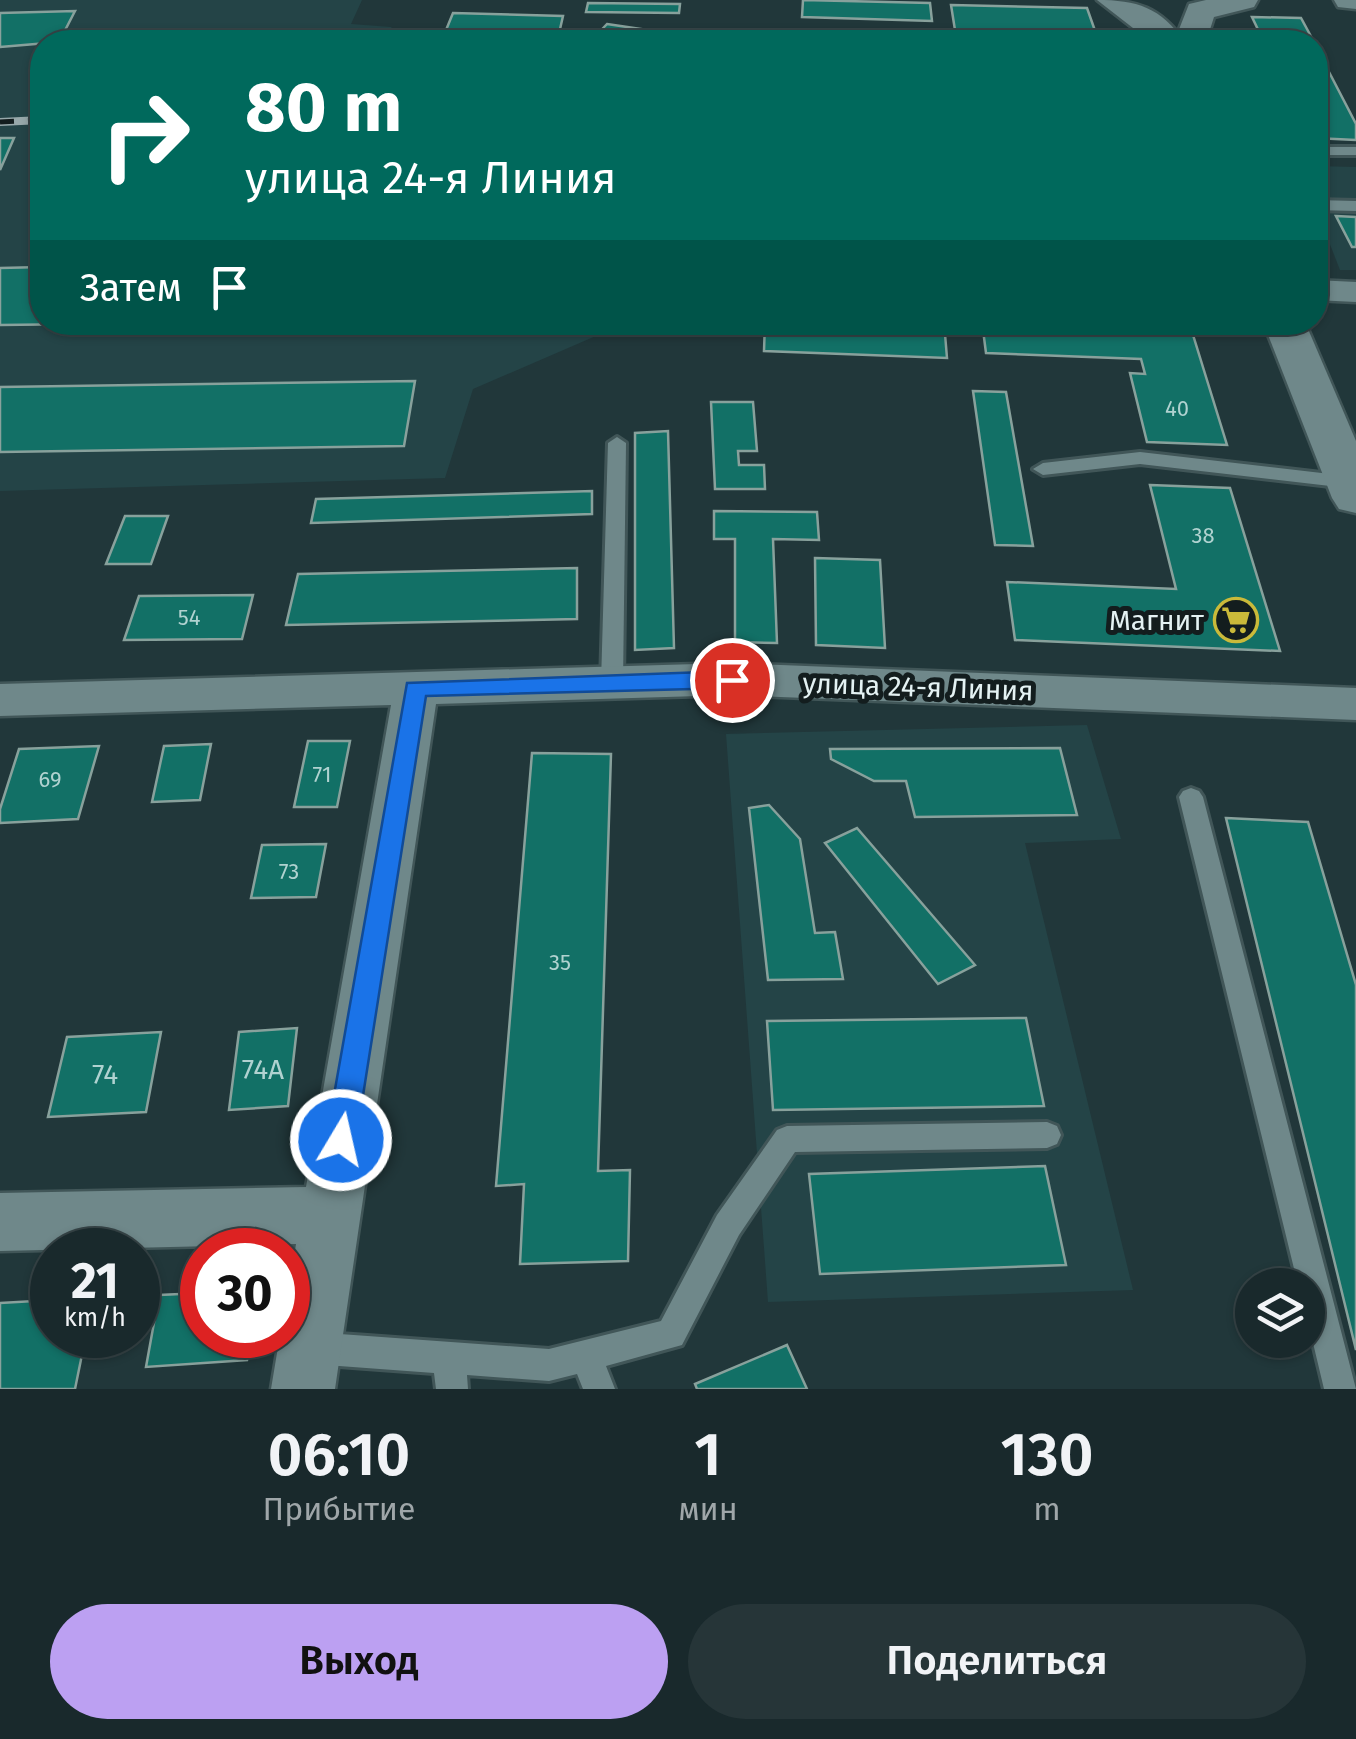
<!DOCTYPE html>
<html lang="ru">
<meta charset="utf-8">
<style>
body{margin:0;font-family:"Fira Sans",sans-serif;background:#263538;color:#f1f3f6;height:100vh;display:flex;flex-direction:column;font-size:38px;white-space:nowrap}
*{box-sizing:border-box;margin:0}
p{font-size:32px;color:#9fa6a9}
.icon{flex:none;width:55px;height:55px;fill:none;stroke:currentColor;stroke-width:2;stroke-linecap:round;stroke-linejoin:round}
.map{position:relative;height:1389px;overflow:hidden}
.panel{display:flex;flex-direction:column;background:#19292c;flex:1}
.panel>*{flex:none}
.guide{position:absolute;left:30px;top:30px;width:1298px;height:305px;border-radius:40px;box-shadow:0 2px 8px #0004,0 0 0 2px #374548;background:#00695c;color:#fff;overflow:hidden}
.buttons{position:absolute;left:1235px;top:1268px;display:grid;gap:20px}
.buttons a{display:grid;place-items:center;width:90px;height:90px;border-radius:50%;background:#19292c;box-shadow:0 2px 8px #0004,0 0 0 2px #374548;font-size:50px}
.speed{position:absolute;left:30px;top:1228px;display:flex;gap:20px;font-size:50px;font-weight:700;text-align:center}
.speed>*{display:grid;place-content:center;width:130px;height:130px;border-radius:50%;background:#19292c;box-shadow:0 2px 8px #0004,0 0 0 2px #374548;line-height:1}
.speed small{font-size:25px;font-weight:400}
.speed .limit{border:15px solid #d22;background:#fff;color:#111}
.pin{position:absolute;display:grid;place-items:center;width:85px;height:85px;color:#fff;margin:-42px;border:5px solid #fff;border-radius:50%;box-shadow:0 2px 10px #0007}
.me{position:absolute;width:110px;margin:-55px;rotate:9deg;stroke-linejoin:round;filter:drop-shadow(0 0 8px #0008)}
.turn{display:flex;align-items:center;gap:35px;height:210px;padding:0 50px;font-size:45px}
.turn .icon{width:130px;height:130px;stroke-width:2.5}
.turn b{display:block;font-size:70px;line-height:85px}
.then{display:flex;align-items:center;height:95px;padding:0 50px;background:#0003;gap:20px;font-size:38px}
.eta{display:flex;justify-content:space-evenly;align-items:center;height:170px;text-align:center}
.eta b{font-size:60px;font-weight:600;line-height:70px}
.cta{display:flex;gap:20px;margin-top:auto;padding:20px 50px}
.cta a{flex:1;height:115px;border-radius:60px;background:#bca0f2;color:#111;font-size:40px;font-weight:600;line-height:115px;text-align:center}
.cta a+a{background:#263538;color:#f1f3f6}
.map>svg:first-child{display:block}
</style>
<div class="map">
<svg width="1356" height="1389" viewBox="0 0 1356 1389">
<rect width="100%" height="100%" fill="#21373a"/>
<!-- built -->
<g fill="#244447">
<polygon points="0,0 362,0 351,24 391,27 404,42 42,42 42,322 606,323 605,332 473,389 445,478 0,491"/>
<polygon points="1315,166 1356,167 1356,270 1340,270 1315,206"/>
<polygon points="1087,725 1121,839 1025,843 1133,1290 768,1302 726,734"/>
</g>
<!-- building -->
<g fill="#127066" stroke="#88a19c" stroke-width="2.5">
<polygon points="803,0 930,3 932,21 802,17"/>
<polygon points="588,3 680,4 679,13 586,12"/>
<polygon points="951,5 1087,8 1099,42 1040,42 1037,31 955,30"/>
<polygon points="75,11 59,42 0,47 0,13"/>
<polygon points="453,13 563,16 558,38 444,35"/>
<polygon points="1252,17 1301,18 1314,42 1264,42"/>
<polygon points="607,24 681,35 675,42 590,42"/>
<polygon points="259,36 258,42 167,42 168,40"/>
<polygon points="1315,45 1356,124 1356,140 1315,138"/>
<polygon points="0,138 14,138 0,170"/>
<polygon points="1336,216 1356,217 1356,247 1352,247"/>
<polygon points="42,267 42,322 253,322 0,325 0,268"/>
<polygon points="765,322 944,322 947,358 764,351"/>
<polygon points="982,322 1189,322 1227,445 1147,442 1130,373 1145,374 1141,359 986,353"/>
<polygon points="415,381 404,446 0,452 0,387"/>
<polygon points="973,391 1006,392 1033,546 995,545"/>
<polygon points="711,402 753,402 757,451 738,451 739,465 764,465 765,489 715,489"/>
<polygon points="668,431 674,648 635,650 635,433"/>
<polygon points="1150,485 1230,488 1280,651 1015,640 1007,582 1176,589"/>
<polygon points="592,491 592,514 311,523 316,499"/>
<polygon points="714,511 817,512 819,540 773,539 777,643 735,642 735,539 714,539"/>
<polygon points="125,516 168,516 151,564 106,564"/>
<polygon points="815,558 880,560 885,648 816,645"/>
<polygon points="577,568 577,619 286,625 298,574"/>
<polygon points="253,595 242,639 124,640 139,596"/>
<polygon points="308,741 350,741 337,807 294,807"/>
<polygon points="211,744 200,800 152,802 164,746"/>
<polygon points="99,746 78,819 0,823 0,809 19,749"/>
<polygon points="1060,748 1077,815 915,817 906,781 874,781 831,759 830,749"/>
<polygon points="532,753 611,754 598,1171 630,1170 628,1261 520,1264 524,1184 496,1186"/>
<polygon points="769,805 800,839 815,933 835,932 843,979 768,980 749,808"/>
<polygon points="1226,818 1308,822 1356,985 1356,1350"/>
<polygon points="857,828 975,965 938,984 825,843"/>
<polygon points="326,844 316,897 251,898 262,845"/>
<polygon points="1026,1018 1044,1106 773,1110 767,1021"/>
<polygon points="297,1028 288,1106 229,1110 239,1032"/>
<polygon points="161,1032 146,1112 48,1117 67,1037"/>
<polygon points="1045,1166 1066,1265 820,1274 809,1174"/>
<polygon points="202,1293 202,1335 250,1335 247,1360 146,1367 159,1295"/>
<polygon points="52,1300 52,1335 86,1335 75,1389 0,1389 0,1303"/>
<polygon points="787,1345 807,1389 697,1389 695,1384"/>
</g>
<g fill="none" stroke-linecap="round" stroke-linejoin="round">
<defs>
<g id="service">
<rect x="1315" y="147" width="41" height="8"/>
<polygon points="1315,200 1356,201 1356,211 1315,210"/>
<polygon points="617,437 626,443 623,683 612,691 601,683 608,443"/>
<polygon points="1140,452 1356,477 1356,489 1140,464 1043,475 1033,469 1043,463"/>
<polygon points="1191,788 1199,791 1203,797 1356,1389 1324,1389 1308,1322 1308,1285 1298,1285 1179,797 1183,791"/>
<polygon points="1047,1122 1057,1126 1061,1135 1057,1144 1047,1148 795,1152 739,1235 682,1345 606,1366 615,1389 583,1389 577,1374 549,1381 467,1375 468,1389 436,1389 434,1373 312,1364 301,1359 296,1348 301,1337 312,1332 549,1349 661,1321 717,1215 777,1130 787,1126"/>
</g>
<g id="minor">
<polygon points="1315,280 1356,282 1356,302 1315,300"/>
<polygon points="732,663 1356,688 1356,720 732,695 436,704 335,1389 271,1389 280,1335 288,1335 288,1293 296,1244 0,1251 0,1193 306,1187 391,705 0,716 0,684"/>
</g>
<g id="tertiary">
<polygon points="1206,0 1258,0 1254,7 1214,17 1206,42 1174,42 1189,4"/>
<polygon points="1334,0 1356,0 1356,9 1338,7"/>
</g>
<g id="secondary">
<path d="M1097,0C1137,0 1160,7 1185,42H1151Z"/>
<polygon points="1263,322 1305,322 1356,441 1356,513 1339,509 1332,498"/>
</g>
</defs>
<!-- service casing -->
<use href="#service" stroke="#415658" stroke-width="6"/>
<!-- minor casing -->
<use href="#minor" stroke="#415658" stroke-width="5"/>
<!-- tertiary casing -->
<use href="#tertiary" stroke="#415658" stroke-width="5"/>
<!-- secondary casing -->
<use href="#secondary" stroke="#415658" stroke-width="5"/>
<!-- service -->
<use href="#service" fill="#6f888a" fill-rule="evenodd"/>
<!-- minor -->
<use href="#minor" fill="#6f888a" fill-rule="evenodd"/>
<!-- tertiary -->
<use href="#tertiary" fill="#6f888a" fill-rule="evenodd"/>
<!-- secondary -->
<use href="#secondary" fill="#6f888a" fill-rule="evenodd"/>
<defs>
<polyline id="rail" points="0,122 42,120"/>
</defs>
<!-- rail casing -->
<use href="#rail" stroke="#97a8aa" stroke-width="8"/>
<!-- rail -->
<use href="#rail" stroke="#131d1e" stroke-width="5" stroke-dasharray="14" stroke-linecap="butt"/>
</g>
<!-- route -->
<polygon fill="#1a73e8" stroke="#114b97" stroke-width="2.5" points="732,671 744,680 732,688 426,696 356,1140 351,1149 341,1153 331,1149 326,1140 407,683"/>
<!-- icons -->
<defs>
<symbol id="supermarket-ring" viewBox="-11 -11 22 22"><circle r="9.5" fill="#131d1e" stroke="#caba3a" stroke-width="1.5"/><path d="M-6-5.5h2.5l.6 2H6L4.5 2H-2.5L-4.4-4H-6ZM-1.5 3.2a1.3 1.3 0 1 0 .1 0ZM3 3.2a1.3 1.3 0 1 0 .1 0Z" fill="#caba3a"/></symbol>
</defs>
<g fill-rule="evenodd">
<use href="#supermarket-ring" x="1211" y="595" width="50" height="50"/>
</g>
<g text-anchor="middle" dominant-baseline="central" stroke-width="10" stroke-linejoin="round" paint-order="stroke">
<!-- number labels -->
<g font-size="22" fill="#b0d2d0">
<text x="1177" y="408">40</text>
<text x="1203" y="535">38</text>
<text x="189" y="617">54</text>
<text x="322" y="774">71</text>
<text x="50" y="779">69</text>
<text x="289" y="871">73</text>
<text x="560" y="962">35</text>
</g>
<!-- poi labels -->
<g font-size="28" fill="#e4f2f3" stroke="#131d1e" text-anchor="end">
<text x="1204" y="620">Магнит</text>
</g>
<!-- street labels -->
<g font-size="28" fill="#e4f2f3" stroke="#131d1e">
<text transform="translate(918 687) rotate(2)">улица 24-я Линия</text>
</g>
<!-- near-number labels -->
<g font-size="28" fill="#b0d2d0">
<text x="263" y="1069">74А</text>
<text x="105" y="1074">74</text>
</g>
</g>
</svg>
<div class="buttons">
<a><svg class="icon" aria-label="layers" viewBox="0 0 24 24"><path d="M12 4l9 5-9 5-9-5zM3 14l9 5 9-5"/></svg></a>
</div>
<div class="speed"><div>21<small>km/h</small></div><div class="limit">30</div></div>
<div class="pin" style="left:732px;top:680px;background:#d93025"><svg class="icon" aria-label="arrive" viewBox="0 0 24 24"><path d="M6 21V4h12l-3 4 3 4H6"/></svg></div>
<svg class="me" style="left:341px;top:1140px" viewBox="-20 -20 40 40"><circle r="17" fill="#1a73e8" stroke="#fff" stroke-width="3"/><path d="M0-11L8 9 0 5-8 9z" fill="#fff"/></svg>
<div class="guide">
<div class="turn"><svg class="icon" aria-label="right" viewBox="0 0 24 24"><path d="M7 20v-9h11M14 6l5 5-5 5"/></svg><div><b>80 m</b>улица 24-я Линия</div></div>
<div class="then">Затем<svg class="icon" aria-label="arrive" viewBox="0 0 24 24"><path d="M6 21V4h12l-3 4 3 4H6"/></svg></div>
</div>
</div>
<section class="panel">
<div class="eta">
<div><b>06:10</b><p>Прибытие</p></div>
<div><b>1</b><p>мин</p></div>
<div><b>130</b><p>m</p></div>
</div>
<div class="cta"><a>Выход</a><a>Поделиться</a></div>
</section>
